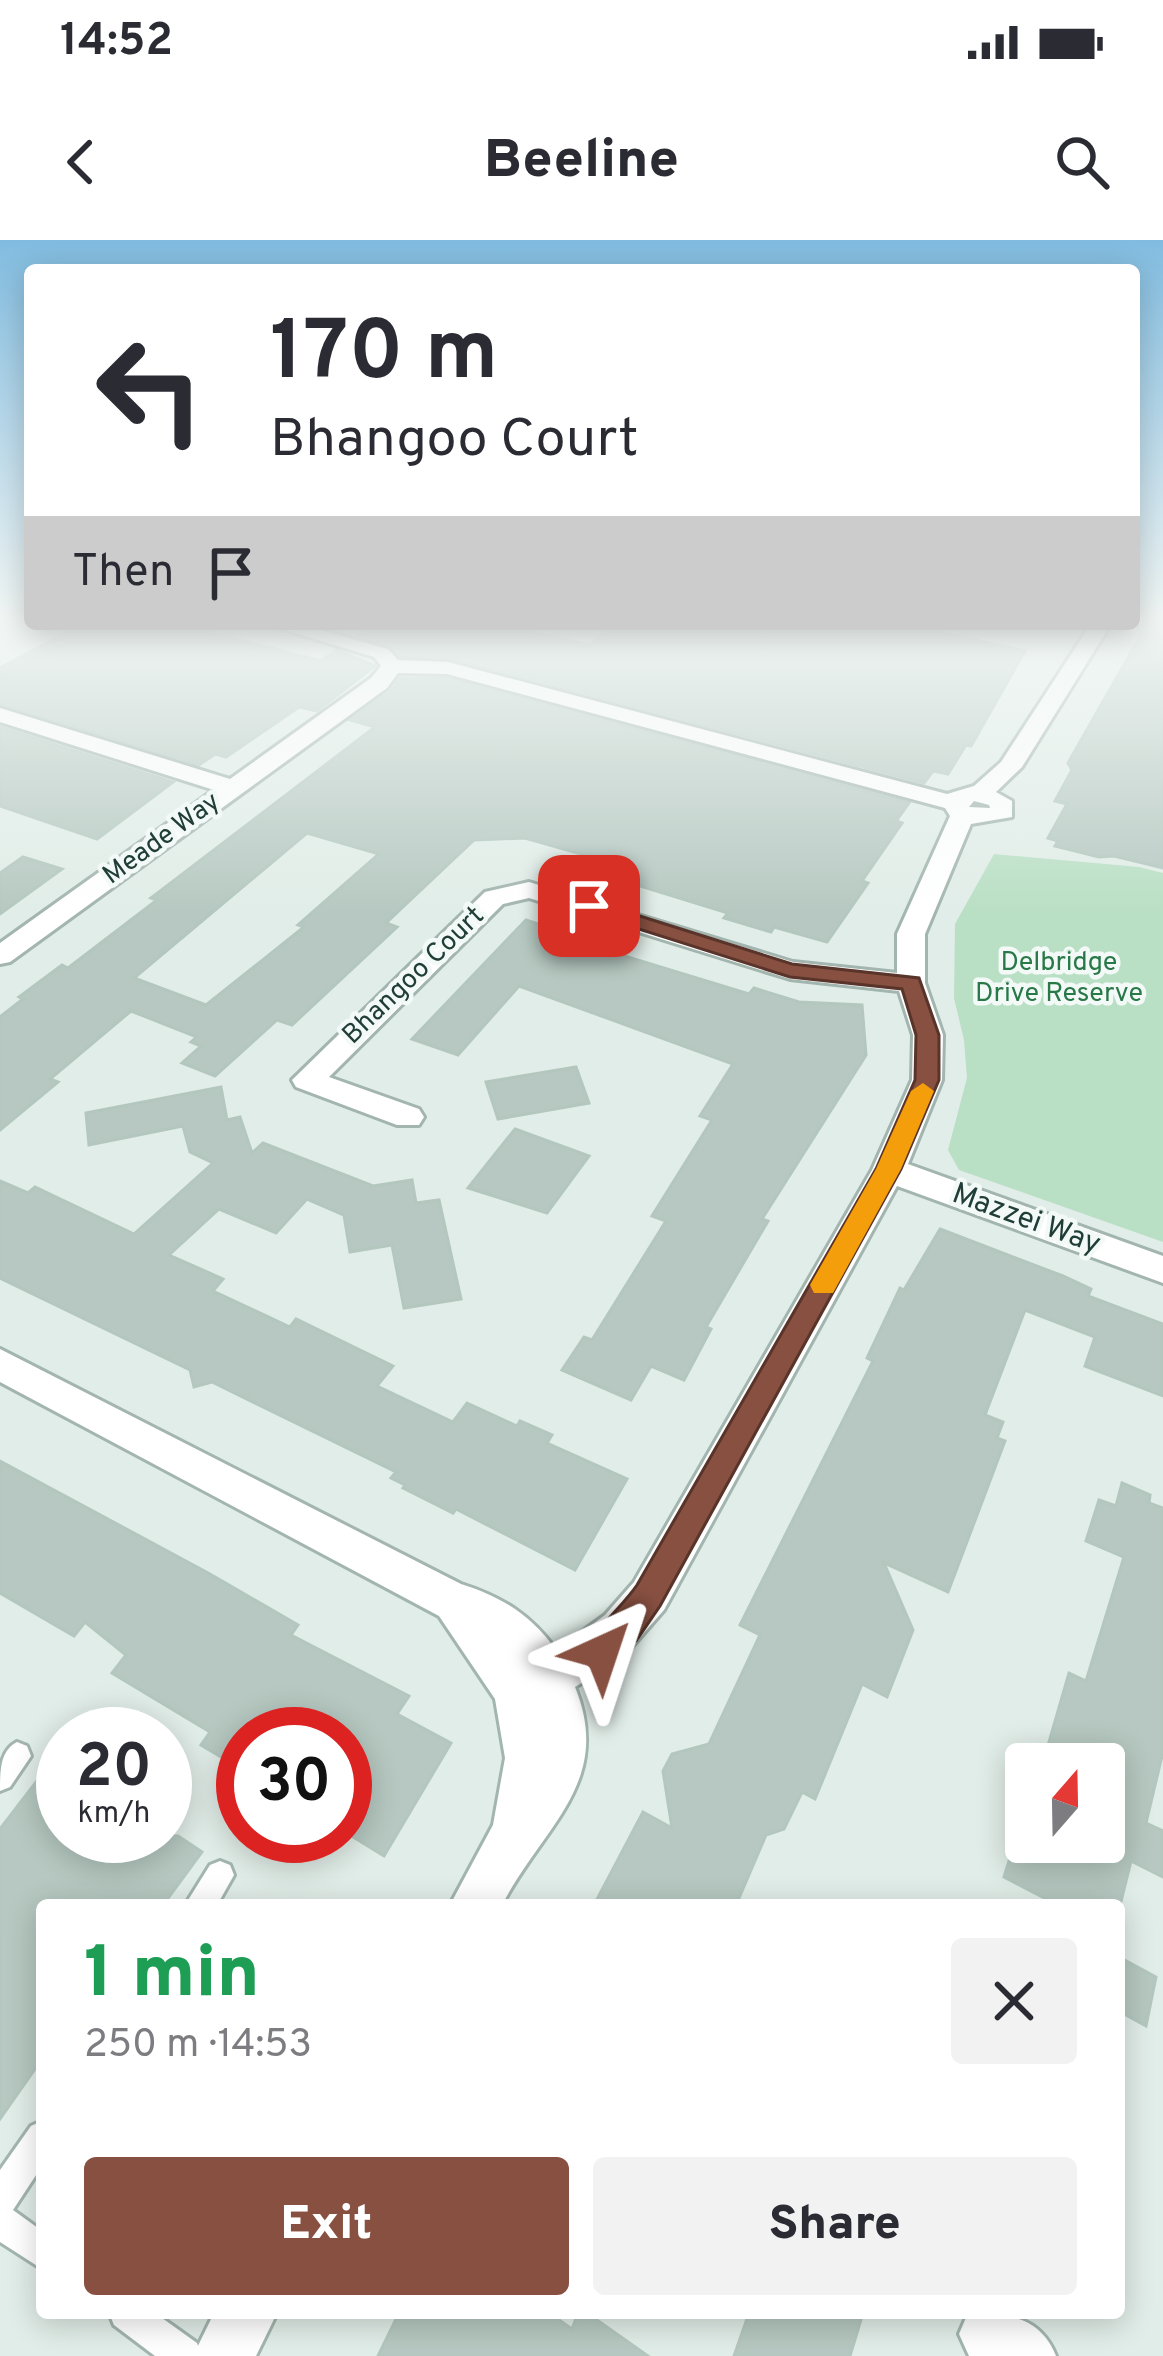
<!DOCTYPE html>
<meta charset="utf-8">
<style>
body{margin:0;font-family:Overpass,sans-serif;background:#f2f2f3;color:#2b2b33;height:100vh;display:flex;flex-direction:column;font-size:45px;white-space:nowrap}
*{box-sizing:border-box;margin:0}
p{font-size:39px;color:#7c7c81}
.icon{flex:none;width:66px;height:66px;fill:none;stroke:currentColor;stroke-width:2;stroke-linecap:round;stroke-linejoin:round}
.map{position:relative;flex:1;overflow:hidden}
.side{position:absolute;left:36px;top:1659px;width:1089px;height:420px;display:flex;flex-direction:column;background:#fff;border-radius:12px;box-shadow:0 6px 30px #0003}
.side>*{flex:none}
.banner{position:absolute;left:24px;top:24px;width:1116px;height:366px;border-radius:12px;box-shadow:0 6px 30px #0003;background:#fff;color:#2b2b33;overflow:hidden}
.needle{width:78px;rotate:20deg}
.buttons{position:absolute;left:1005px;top:1503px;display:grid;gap:24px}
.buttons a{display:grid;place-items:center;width:120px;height:120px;border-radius:12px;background:#fff;box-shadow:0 6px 30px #0003;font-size:60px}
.speed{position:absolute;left:36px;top:1467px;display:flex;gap:24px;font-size:60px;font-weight:700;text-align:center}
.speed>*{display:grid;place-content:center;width:156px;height:156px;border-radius:50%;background:#fff;box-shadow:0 6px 30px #0003;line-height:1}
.speed small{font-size:30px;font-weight:400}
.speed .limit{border:18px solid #d22;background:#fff;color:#111}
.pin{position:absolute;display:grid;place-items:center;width:102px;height:102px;color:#fff;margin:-51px;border-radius:24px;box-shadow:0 6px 18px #0006}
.me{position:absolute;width:132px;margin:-66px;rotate:42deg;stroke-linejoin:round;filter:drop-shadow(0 0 9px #0008)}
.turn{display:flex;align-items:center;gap:42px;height:252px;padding:0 48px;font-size:54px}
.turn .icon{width:156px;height:156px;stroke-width:2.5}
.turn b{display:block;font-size:84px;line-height:102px}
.then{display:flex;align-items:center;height:114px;padding:0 48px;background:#0003;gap:24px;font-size:45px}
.round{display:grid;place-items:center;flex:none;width:126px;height:126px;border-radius:12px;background:#f2f2f3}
.headline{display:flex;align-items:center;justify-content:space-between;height:204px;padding:0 48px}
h1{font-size:72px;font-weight:800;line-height:90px;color:#1e9e55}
.action{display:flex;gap:24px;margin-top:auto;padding:24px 48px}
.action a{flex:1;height:138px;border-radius:12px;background:#885041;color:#fff;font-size:48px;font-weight:800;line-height:138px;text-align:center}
.action a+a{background:#f2f2f3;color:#2b2b33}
.status{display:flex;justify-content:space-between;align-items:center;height:84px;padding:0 60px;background:#fff;direction:ltr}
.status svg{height:33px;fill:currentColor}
header{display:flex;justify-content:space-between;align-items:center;height:156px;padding:0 48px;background:#fff;font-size:54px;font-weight:800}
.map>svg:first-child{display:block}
</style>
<div class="status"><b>14:52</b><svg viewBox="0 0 49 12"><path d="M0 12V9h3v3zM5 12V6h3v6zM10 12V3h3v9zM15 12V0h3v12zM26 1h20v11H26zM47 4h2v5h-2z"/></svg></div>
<header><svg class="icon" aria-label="back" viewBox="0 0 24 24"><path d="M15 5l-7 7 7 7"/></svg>Beeline<svg class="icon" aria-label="search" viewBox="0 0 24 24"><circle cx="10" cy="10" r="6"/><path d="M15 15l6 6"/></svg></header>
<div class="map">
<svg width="1163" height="2116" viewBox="0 0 1163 2116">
<rect width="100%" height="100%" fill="#e1ede8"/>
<!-- green -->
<polygon fill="#b9dfc4" points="994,614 1139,627 1163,633 1163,1002 959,930 948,910 967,838 964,800 954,758 955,684"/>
<!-- building -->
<g fill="#b6c8c1" stroke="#b3c7bf" stroke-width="3" fill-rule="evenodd">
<polygon points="1150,379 1163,379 1163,628 1114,616 1099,617 1055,606 1058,601 1048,598 1067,564 1055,561 1072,530 1068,523"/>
<polygon points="82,384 176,384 321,421 337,410 375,426 317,471 299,467 226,517 215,514 199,525 0,464 0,428"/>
<polygon points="376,384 495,384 590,405 615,384 655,384 692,392 701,384 905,384 1025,411 971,506 966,505 948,534 933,531 924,543 449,418 400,416 389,405 358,396"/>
<path d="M400,438H446L909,563L896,581L902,583L862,641L868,643L827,702L774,687L771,692L724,678L728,673L585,629L595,618L525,598L474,600L386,683L397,687L292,785L277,780L215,836L182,823L201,806L191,802L197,797L131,771L50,839L58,842L0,890V777L23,759L19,757L62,725L68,728L157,660L151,658L375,487L350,480L390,452ZM307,593L379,614L298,685L304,687L206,765L134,738Z"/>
<polygon points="0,487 173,542 97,599 0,566"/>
<polygon points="23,617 62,629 0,674 0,633"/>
<polygon points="526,680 575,696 572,700 749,754 754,748 799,762 862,765 866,815 762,979 768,981 706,1087 711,1089 684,1140 651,1126 631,1160 562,1130 584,1097 592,1100 666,981 652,976 712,880 700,876 733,824 519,746 458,815 412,799"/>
<polygon points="576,827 589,863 498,879 486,842"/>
<polygon points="221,847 227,880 240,877 252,913 263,903 373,946 412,940 416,963 439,960 461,1059 404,1068 392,1005 350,1012 344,975 307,959 276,993 219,969 169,1015 223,1039 213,1051 290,1087 296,1079 393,1126 377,1146 453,1182 467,1163 517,1186 520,1181 552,1195 547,1203 627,1239 575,1330 456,1269 453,1273 403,1248 405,1245 391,1238 396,1232 212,1142 194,1147 190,1130 0,1038 0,941 28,953 35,947 134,994 213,923 190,912 183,886 89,905 86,873"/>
<polygon points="515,889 589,916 547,973 468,948"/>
<polygon points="940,989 1063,1036 1091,1049 1088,1056 1163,1084 1163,1156 1085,1126 1095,1097 1025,1070 985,1175 1003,1182 997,1198 1005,1201 948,1352 884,1323 913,1390 887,1457 862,1444 815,1559 802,1552 784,1589 766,1595 736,1665 594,1665 643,1572 672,1588 663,1531 672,1514 709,1504 760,1395 740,1385 873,1121 867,1118 900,1048 904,1050"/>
<polygon points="0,1221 210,1334 298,1385 291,1395 409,1456 397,1474 451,1503 384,1616 345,1592 345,1494 243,1494 243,1530 201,1505 210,1492 112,1433 126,1415 85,1382 74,1396 0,1353"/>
<polygon points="1122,1243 1150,1255 1149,1263 1163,1268 1163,1512 1146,1583 1163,1591 1163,1637 1131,1621 1119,1670 1119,1665 1058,1665 1004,1637 1015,1602 1104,1602 1104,1524 1079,1524 1047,1509 1069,1433 1086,1441 1124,1317 1086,1301 1099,1260 1116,1266"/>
<polygon points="63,1507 63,1596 178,1596 202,1612 163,1665 42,1665 42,1819 0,1879 0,1589"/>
<polygon points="1119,1717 1156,1737 1146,1786 1119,1771"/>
<polygon points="399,2073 549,2073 572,2089 578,2073 587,2073 648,2116 378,2116"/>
<polygon points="749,2073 863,2073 850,2116 734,2116"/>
</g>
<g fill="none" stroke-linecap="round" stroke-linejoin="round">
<defs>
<g id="service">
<path d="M17,1502L27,1506L31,1516L10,1547L0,1551C0,1530 0,1511 17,1502Z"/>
<polygon points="220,1621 230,1625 234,1635 217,1665 185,1665 210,1625"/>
<polygon points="42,1881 42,1926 13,1970 42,1991 42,2029 0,2002 0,1930 31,1886"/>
<polygon points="109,2073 155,2073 197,2103 202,2116 155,2116 114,2085"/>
</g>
<g id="minor">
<path d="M266,384H299L388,409L398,420L448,422L947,554L974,546L1001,522L1091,384H1111L1022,527L996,552L1012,561V577L971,584L925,694V743L943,795L942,840L908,924L1163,1016V1043L897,946L664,1370L622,1418L575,1447C614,1543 542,1587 502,1665H450L493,1585L505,1518L495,1459L439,1376L0,1142V1109L461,1344C502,1357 531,1375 556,1410L560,1408L605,1375L634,1342L872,930L912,840L913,795L899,751L790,739L529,658L503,664L329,837L419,869L424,877L419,885H397L296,847L292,840L485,652L529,642L793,722L897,733V694L950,576L945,568L447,434L398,433L387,448L10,722L0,724V703L214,550L0,482V468L230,539L371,438L381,426L374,417ZM974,561L989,565L990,568L969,567Z"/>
<polygon points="214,2073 277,2073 256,2116 193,2116"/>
<path d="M968,2073C1007,2073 1040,2076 1056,2116H969L959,2094Z"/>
</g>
</defs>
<!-- service casing -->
<use href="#service" stroke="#a3b5af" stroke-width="6"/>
<!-- minor casing -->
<use href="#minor" stroke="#a3b5af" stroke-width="6"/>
<!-- service -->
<use href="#service" fill="#fff" fill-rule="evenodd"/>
<!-- minor -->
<use href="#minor" fill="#fff" fill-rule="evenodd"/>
</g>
<!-- sky -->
<linearGradient id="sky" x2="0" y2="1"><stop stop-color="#81bce0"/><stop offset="0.56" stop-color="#f2f7f5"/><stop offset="1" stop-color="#f2f7f5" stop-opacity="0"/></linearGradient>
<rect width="1163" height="675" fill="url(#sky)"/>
<!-- route -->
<path fill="#885041" stroke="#58342a" stroke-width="3" d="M589,660L792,724L919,738L939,795V840L901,929L660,1366L636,1401L602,1428L590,1423L585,1412C594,1390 623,1366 637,1345L876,929L915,840L916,795L902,749L790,737L582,671L579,666Z"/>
<!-- slow -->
<polygon fill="#f59e0b" points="923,843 934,851 901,929 833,1053 814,1053 810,1045 876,929 911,851"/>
<g text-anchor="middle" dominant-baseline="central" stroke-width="9" stroke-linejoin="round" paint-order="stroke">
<!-- far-street labels -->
<g font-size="27" fill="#203e37" stroke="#f2f9f6">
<text transform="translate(162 599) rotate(-36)">Meade Way</text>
<text transform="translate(414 736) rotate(-44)">Bhangoo Court</text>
</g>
<!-- far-park labels -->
<g font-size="27" fill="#287848" stroke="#f2f9f6">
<text x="1059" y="723">Delbridge<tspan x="1059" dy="31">Drive Reserve</tspan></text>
</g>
<!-- street labels -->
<g font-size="30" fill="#203e37" stroke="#f2f9f6">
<text transform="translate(1026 980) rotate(20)">Mazzei Way</text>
</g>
</g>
</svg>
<div class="buttons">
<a><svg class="needle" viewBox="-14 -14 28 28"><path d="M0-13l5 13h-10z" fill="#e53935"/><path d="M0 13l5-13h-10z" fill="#7c7c81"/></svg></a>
</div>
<div class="speed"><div>20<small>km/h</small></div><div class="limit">30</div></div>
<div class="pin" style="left:589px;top:666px;background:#d93025"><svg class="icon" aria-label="arrive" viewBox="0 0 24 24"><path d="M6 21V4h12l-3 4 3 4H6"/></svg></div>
<svg class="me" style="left:602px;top:1412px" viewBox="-20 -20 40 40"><path d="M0-17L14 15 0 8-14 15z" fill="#885041" stroke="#fff" stroke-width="4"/></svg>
<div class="banner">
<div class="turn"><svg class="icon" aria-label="left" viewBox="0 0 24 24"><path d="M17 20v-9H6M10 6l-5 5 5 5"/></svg><div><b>170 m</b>Bhangoo Court</div></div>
<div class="then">Then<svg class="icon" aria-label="arrive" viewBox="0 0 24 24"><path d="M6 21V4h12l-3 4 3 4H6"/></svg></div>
</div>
<section class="side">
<div class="headline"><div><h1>1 min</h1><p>250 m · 14:53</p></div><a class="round"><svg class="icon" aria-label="close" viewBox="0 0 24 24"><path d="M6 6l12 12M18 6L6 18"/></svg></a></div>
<div class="action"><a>Exit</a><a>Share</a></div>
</section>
</div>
